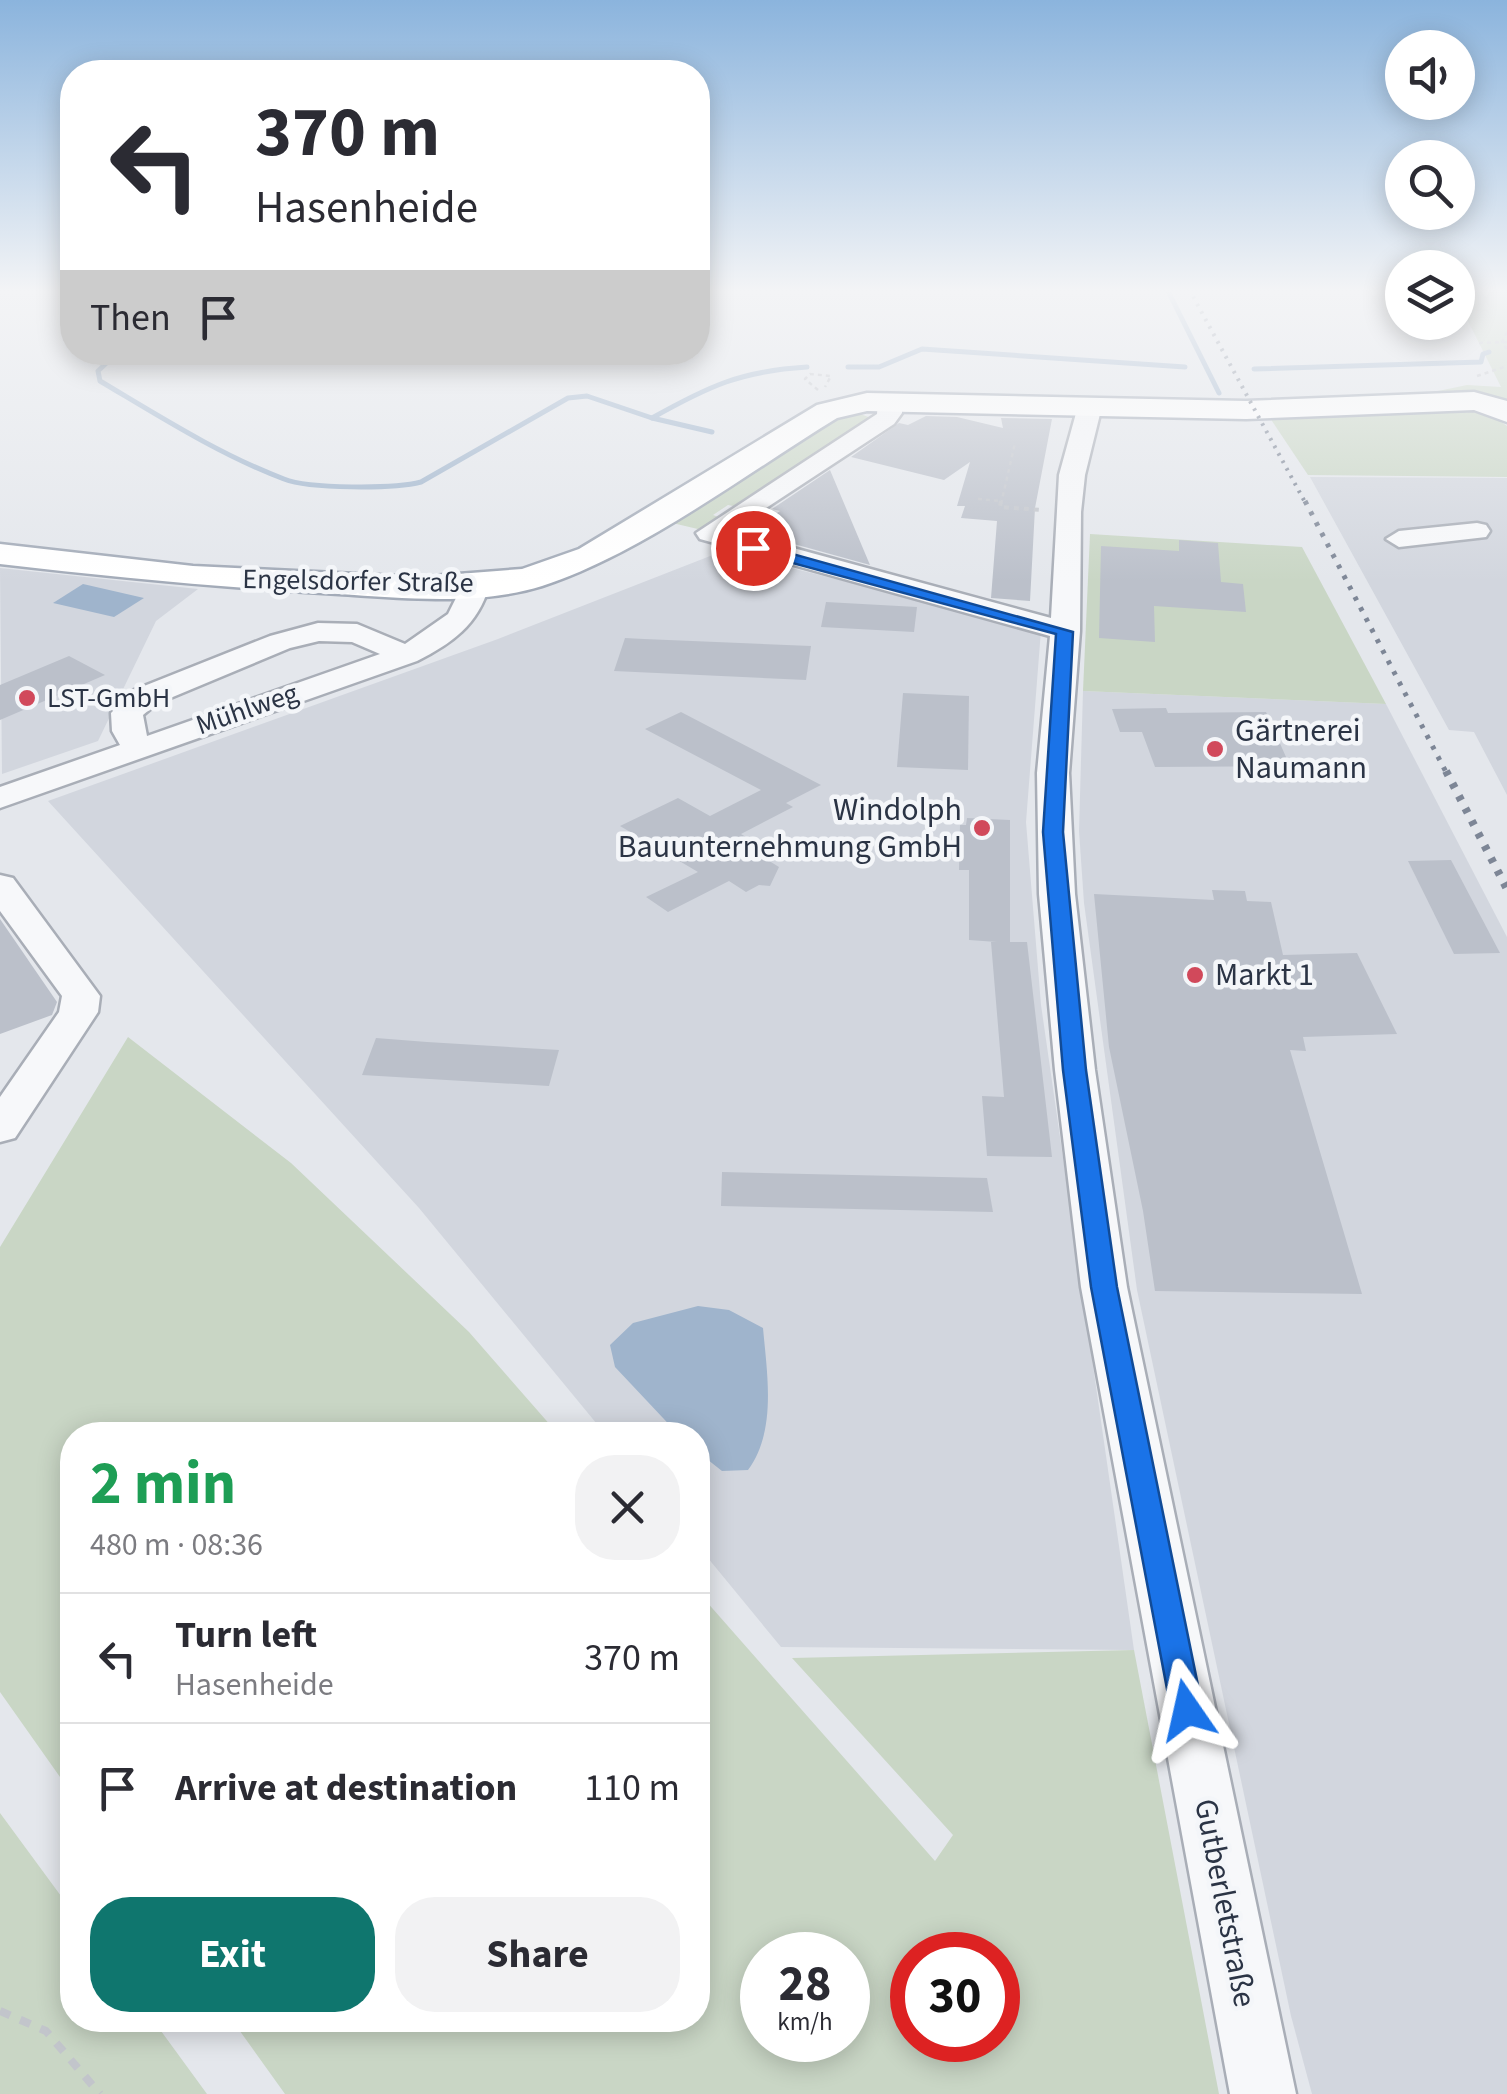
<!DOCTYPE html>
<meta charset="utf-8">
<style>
body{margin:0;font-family:"Source Sans 3",sans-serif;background:#f2f2f3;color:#2b2b33;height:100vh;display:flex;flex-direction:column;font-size:38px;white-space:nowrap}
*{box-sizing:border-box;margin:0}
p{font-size:32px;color:#7c7c81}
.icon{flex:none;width:55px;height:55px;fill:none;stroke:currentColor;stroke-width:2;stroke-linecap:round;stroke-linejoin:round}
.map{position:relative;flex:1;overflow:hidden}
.sheet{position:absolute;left:60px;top:1422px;width:650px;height:610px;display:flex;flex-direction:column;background:#fff;border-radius:40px;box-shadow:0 5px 25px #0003}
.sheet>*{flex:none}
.banner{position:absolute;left:60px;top:60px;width:650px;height:305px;border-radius:40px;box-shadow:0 5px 25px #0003;background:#fff;color:#2b2b33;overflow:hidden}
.buttons{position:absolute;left:1385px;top:30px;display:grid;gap:20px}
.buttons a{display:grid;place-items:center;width:90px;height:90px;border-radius:50%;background:#fff;box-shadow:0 5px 25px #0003;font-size:50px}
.speed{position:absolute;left:740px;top:1932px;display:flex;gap:20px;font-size:50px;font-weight:700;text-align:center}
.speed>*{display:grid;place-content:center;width:130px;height:130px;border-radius:50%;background:#fff;box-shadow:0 5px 25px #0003;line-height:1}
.speed small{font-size:25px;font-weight:400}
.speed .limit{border:15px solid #d22;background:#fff;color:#111}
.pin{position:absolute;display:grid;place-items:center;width:85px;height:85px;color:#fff;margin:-42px;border:5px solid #fff;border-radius:50%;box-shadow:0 2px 10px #0007}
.me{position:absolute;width:110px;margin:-55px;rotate:349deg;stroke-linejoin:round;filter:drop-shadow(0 0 8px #0008)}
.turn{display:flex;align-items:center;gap:35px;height:210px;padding:0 30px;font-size:45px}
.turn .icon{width:130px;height:130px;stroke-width:2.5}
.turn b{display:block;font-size:70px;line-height:85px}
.then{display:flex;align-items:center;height:95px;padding:0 30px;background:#0003;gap:20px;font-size:38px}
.round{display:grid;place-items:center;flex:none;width:105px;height:105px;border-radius:40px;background:#f2f2f3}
.overview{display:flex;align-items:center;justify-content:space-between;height:170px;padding:0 30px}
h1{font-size:60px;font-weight:700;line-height:75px;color:#1e9e55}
.button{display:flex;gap:20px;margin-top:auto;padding:20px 30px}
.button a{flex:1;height:115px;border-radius:40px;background:#0f766e;color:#fff;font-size:40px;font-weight:700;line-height:115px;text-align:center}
.button a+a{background:#f2f2f3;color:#2b2b33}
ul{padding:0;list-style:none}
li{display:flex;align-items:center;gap:30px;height:130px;padding:0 30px;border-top:2px solid #e1e1e2}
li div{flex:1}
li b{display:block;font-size:38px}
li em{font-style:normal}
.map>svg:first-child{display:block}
</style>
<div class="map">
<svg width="1507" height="2094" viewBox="0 0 1507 2094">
<rect width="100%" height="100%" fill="#e4e7ec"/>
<!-- built -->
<g fill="#d2d6de">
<polygon points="1310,477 1507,478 1507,795 1474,732 1449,730"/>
<polygon points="723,551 1041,630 1026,822 1041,1005 1134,1650 781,1647 698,1546 698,1435 606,1435 419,1208 48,801 498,639"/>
<polygon points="0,568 198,589 156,621 98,741 2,774"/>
<polygon points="1083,691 1386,704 1507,937 1507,2094 1312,2094 1291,2016 1137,1290 1084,903 1079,831"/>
</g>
<!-- green -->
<g fill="#c9d6c5" fill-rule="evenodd">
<polygon points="1458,289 1507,289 1507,400 1414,396 1467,385 1501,387 1458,301"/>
<polygon points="852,411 874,419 739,507 728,505 713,515 721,518 702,530 664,521 836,415"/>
<polygon points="1485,411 1507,426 1507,477 1308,475 1270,418"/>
<polygon points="1090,534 1302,547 1386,704 1083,691"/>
<polygon points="128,1037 291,1163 469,1332 559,1435 72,1435 72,1794 0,1692 0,1247"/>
<path d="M698,1592L935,1861L953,1835L792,1658L1134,1650L1219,2094H285L232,2020H698ZM848,1955V2040H762V1955ZM998,1955V2040H912V1955Z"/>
<polygon points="0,1813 72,1911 72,2020 153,2020 207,2094 0,2094"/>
</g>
<!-- water -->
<g fill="#9fb4cc">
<polygon points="83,584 144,598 114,617 53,603"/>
<path d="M698,1306L729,1310L763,1328C767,1373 777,1431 748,1470L722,1471L698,1452V1435H679L615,1367L610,1345L633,1323Z"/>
</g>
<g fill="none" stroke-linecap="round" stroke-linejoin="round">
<!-- stream -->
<g stroke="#9fb4cc" stroke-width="5">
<polyline points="1167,289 1219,393"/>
<path d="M118,352L98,371L100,381C159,416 220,455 284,479C309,489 394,489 421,482L568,398L587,396L652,418C709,386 741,371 807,367"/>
<polyline points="848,367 879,367 922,349 1185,367"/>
<polyline points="1254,369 1481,362 1483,354 1489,352"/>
<polyline points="652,418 712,432"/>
</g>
</g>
<!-- building -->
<g fill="#bbc0ca">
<polygon points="926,416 957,417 1003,428 1001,418 1052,419 1035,508 1030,601 991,598 997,521 961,518 965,506 957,506 970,462 944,480 851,457 899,423 908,425"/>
<polygon points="830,470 870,565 765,536 784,524 767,520 780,511 772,509"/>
<polygon points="1179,540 1218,543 1221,582 1243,584 1246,612 1154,606 1155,642 1099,638 1101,546 1179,551"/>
<polygon points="826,602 917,607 914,632 821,627"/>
<polygon points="625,638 644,639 811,646 806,680 614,671"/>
<polygon points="69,656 105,675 0,720 0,685"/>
<polygon points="903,693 969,696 968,770 897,767"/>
<polygon points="1166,708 1168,713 1266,712 1290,766 1155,767 1142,732 1120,732 1112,709"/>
<polygon points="681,712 821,785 786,803 793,807 741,834 764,848 755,852 779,867 770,886 759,885 746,892 729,881 668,912 646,897 698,872 620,826 678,798 710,816 761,790 645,729"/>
<polygon points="967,818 1010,820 1010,942 1027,942 1052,1157 987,1156 982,1096 1004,1097 991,942 997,942 969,940 969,870 959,870 960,825 966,825"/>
<polygon points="1451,860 1500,953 1454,954 1408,861"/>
<polygon points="1212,890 1245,891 1247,901 1271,902 1283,955 1357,953 1397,1034 1303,1037 1306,1051 1290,1050 1362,1294 1155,1291 1143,1211 1109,1047 1094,894 1214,900"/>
<polygon points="0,919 57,1002 52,1015 0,1034"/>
<polygon points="376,1038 427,1042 559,1050 549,1086 362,1075"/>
<polygon points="722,1172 987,1178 993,1212 721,1206"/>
</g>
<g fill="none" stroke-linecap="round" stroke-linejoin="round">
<defs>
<g id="minor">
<polygon points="890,395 902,402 902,413 894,424 731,531 1051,618 1059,475 1078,406 1090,399 1102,406 1085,475 1081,512 1080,631 1069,773 1075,894 1095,1070 1127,1287 1296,2094 1230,2094 1081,1287 1055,1070 1039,894 1037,773 1050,636 700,539 696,533 877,414 878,402"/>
<polygon points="1477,523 1486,525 1490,531 1486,537 1399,547 1386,539 1399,531"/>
<path d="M475,578L485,580L489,586C478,625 451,644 417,661L0,808V787L120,745L112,731L111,713L134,690L270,636L318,623L357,624L405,644L448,614L465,580ZM319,641L352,642L380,654L147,736L143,715L156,704L290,648Z"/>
<polygon points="0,875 13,878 100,996 98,1012 15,1138 0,1142 0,1097 59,1012 62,996 0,911"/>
</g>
<path id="major" d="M1474,392L1507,401V422L1474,410L1246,419L867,411L837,418C747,473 641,554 542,586C478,606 404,598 339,594C225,588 113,577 0,564V544L193,566L419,577L522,569L579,549L817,405L867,393L1246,401Z"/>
</defs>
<!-- minor casing -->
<use href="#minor" stroke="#a9aeb7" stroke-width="5"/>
<!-- major casing -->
<use href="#major" stroke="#a3abb8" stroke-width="5"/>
<!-- path-far2 -->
<g stroke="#c2c5cb" stroke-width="2.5" stroke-dasharray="4 4" stroke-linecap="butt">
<polyline points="1507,332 1502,342 1507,349"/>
<polyline points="1479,343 1507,342"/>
<polyline points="1477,376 1507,366"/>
<polyline points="818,390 805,379 810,374 831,376 825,387"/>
<polyline points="978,499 1001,501"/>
<polyline points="1001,504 1015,443"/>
</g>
<!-- path-far1 -->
<polyline stroke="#c2c5cb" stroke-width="4" stroke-dasharray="5 5" stroke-linecap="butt" points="1001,501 1000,507 1041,510"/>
<!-- path -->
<polyline stroke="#c2c5cb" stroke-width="8" stroke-dasharray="11 11" stroke-linecap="butt" points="0,2011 46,2031 100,2094"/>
<!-- minor -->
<use href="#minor" fill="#f7f8fa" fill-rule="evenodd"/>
<!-- major -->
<use href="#major" fill="#fff" fill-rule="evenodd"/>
<!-- rail-far2 -->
<polyline stroke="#7d8696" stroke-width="4" stroke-dasharray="2.5 6" stroke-linecap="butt" points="1189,289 1306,504"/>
<!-- rail-far1 -->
<polyline stroke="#7d8696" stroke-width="5" stroke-dasharray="4 8" stroke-linecap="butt" points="1305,501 1447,774"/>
<!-- rail -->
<polyline stroke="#7d8696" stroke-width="8" stroke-dasharray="5 9" stroke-linecap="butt" points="1446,771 1507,889"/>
</g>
<!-- sky -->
<linearGradient id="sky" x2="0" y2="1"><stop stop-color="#8bb4dd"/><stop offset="0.5" stop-color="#f3f4f6"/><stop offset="1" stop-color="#f3f4f6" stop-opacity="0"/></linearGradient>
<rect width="1507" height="582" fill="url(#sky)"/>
<!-- route -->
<polygon fill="#1a73e8" stroke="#114b97" stroke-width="2.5" points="753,543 1073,632 1063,832 1086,1070 1117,1287 1203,1710 1199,1720 1187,1724 1176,1720 1171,1710 1091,1287 1063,1070 1043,832 1056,634 748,551 748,544"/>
<!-- markers -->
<g fill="#d1495b" stroke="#f4f6f9" stroke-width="4">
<circle cx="27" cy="698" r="10"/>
<circle cx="1215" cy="749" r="10"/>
<circle cx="982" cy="828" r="10"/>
<circle cx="1195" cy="975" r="10"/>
</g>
<g text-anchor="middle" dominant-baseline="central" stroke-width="9" stroke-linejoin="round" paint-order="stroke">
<!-- far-street labels -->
<g font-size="28" fill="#2b3445" stroke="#f4f6f9">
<text transform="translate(358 581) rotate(1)">Engelsdorfer Straße</text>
<text transform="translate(247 709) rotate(-19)">Mühlweg</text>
</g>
<!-- far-poi labels -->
<g font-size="28" fill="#2b3445" stroke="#f4f6f9" text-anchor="start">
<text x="47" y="698">LST-GmbH</text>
</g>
<!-- poi labels -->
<g font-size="32" fill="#2b3445" stroke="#f4f6f9" text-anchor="start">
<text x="1235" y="731">Gärtnerei<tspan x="1235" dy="37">Naumann</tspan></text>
<text x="962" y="810" text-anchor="end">Windolph<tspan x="962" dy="37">Bauunternehmung GmbH</tspan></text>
<text x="1215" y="975">Markt 1</text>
</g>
<!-- street labels -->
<g font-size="32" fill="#2b3445" stroke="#f4f6f9">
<text transform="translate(1225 1903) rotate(79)">Gutberletstraße</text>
</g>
</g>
</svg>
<div class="buttons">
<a><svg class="icon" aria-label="sound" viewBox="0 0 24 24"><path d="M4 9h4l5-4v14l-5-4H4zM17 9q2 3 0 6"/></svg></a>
<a><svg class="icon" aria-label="search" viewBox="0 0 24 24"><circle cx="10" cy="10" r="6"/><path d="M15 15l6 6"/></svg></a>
<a><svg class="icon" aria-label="layers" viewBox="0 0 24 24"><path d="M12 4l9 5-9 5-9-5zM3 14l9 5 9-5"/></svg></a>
</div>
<div class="speed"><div>28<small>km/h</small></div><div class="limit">30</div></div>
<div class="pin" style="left:753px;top:548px;background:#d93025"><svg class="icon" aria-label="arrive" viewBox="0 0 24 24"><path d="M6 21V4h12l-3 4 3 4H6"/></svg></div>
<svg class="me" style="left:1187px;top:1710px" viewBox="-20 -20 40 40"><path d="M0-17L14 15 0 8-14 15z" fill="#1a73e8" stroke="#fff" stroke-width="4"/></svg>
<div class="banner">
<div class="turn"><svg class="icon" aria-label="left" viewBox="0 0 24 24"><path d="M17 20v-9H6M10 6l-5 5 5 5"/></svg><div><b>370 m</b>Hasenheide</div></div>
<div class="then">Then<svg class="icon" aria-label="arrive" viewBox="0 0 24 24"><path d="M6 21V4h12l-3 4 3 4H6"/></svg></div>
</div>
<section class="sheet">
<div class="overview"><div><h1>2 min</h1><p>480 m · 08:36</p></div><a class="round"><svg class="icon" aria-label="close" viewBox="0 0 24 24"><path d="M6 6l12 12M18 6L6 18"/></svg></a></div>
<ul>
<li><svg class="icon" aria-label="left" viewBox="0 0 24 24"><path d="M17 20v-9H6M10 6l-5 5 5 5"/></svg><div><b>Turn left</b><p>Hasenheide</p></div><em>370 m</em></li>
<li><svg class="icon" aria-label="arrive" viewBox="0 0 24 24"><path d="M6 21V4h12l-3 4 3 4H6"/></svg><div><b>Arrive at destination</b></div><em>110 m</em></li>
</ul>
<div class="button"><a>Exit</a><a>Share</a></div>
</section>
</div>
